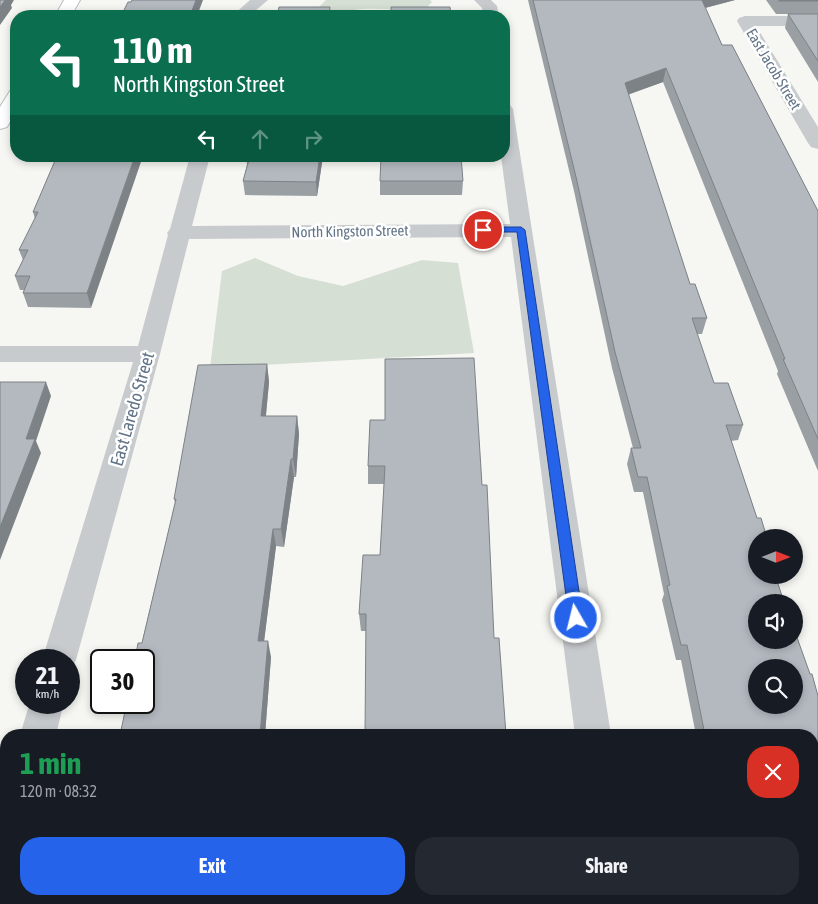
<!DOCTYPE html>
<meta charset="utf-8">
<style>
body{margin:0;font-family:"Asap Condensed",sans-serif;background:#242831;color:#f1f3f6;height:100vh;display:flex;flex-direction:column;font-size:19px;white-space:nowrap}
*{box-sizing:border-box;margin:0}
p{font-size:16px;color:#9ea1a6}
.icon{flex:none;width:28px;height:28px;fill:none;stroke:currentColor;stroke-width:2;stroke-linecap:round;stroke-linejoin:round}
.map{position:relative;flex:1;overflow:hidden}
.drawer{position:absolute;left:0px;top:729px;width:819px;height:176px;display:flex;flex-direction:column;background:#171b24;border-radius:20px 20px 0 0;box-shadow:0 2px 8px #0003}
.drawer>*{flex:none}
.hud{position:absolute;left:10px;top:10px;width:500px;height:152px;border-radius:20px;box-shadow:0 2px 8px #0003;background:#0b6e4f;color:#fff;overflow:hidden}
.needle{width:32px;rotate:90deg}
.buttons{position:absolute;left:748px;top:529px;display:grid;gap:10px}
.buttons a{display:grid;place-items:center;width:55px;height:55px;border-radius:50%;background:#171b24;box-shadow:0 2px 8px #0003;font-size:25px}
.speed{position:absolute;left:15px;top:649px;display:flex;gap:10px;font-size:25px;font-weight:700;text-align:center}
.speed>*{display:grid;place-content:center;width:65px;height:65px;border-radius:50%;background:#171b24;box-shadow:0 2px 8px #0003;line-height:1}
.speed small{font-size:12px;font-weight:400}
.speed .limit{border:2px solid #111;border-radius:8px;background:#fff;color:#111}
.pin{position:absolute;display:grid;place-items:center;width:42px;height:42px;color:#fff;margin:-21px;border:2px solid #fff;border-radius:50%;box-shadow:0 1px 5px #0007}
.me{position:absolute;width:55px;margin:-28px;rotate:352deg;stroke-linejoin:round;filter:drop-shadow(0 0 4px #0008)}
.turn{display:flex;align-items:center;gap:18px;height:105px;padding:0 20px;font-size:22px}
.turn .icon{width:65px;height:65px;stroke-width:2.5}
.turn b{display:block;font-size:35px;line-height:42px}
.lanes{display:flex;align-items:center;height:48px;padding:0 20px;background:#0003;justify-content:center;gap:25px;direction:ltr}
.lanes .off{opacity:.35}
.round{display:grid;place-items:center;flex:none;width:52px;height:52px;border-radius:20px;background:#242831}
.head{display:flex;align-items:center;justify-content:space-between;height:85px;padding:0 20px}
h1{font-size:30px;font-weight:700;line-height:38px;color:#1e9e55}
.primary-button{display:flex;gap:10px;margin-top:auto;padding:10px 20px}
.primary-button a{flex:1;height:58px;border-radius:20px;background:#2563eb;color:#fff;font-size:20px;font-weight:700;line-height:58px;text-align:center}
.primary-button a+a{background:#242831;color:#f1f3f6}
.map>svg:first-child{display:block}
</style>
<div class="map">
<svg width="818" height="904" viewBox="0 0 818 904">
<rect width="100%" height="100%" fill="#f6f7f2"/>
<!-- green -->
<g fill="#d6dfd3">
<path d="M326,0H430L432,2L423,11C403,10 382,8 362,9C348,10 333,16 319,7Z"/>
<polygon points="255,258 298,276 343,286 422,260 458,263 474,353 210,368 222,271"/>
</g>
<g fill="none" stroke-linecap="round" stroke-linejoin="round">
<defs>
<g id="secondary">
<polygon points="64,0 80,0 71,16 55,16"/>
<polygon points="16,90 16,111 7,127 0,129 0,107 10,91"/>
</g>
</defs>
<!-- secondary casing -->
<use href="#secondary" stroke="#b9bec3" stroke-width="2"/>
<!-- street -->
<g fill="#c8cbce" fill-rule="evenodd">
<polygon points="250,0 268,0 249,16 232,16"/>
<polygon points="474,0 491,0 497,6 499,16 483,16 482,8"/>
<polygon points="745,16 818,16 818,26 756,26 818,127 818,149 811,147 808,143 737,21 739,18"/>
<polygon points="504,104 510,105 513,109 611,735 575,735 511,237 189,239 160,354 76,660 69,671 69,660 42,660 133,362 0,362 0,346 138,346 168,235 167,233 170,229 190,156 210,156 192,226 510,224 501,156 504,156"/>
<polygon points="30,702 64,702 56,735 20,735"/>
<polygon points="6,825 6,883 0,885 0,827"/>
<polygon points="596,899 636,899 637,904 597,904"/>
</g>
<!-- secondary -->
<use href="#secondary" fill="#fff" fill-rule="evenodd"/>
</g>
<!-- wall -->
<g fill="#9a9fa4" fill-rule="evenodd">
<path d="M528,0H735L705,8L722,45H732L818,211V471L777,374L778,371L663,82L628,94L690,284H695L707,318L702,334H697L714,383H728L743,425L738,440L731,441L757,518H761L767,538H756V575H775L784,602H756V640H794V629L810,674H812L818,696V904H729L727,899H812V735H696L681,660H676L662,600L664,594L643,492H634L627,464L631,448H633L612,368L574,191ZM756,668H794V705H756Z"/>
<polygon points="766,0 818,0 818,82 785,28 788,14 805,14 776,14"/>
<polygon points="57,156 91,308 28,307 23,293 24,290 20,290 15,276 23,260 19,250 35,219 33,212"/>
<polygon points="246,156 323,156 317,196 245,195 243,181 247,165"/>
<polygon points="380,181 463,181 462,195 380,195"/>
<polygon points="474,358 366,631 361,631 359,614 380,555 384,484 368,484 368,466 385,420"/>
<polygon points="267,364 269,382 266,416 297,416 299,434 296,477 294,477 284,547 276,546 264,641 271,657 265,735 120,735 175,503 174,499"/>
</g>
<!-- shaded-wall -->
<g fill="#7d8286">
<polygon points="5,0 14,0 11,5 12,8 0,25 0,7"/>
<polygon points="196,0 203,0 197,16 190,16"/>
<polygon points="699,0 735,0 697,10"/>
<polygon points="666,68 663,82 622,97 625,83"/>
<polygon points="135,156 143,156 91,308 87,293"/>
<polygon points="320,156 323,156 317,196 316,182"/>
<polygon points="267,364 269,382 264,434 261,416"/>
<polygon points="46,382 51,396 36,441 41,453 0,560 0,527 26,439"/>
<polygon points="297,416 299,434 296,477 293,459"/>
<polygon points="291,459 294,477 284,547 281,529"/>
<polygon points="273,529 276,546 262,658 258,641"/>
<polygon points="268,641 271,657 265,735 260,735"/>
<polygon points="223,899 230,899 229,904 222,904"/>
</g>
<!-- building -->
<g fill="#b3b9bf" stroke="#7d8286" fill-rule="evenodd">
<polygon points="0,0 5,0 0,7"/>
<polygon points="132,0 196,0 190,16 121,16 128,2 131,2"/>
<path d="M533,0H702L722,45H732L818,211V439L783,359H785L666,68L625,83L690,284H695L707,318H692L714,383H728L743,425H726L757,518H761L767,538H756V575H775L784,602H756V640H794V629L810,674H812L818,696V904H739L738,899H812V735H705L687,645H681L667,586L670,585L647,477H638L631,448H641L615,352L576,177ZM756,668H794V705H756Z"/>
<rect x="779" y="0" width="39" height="1"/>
<polygon points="279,7 330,7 329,16 277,16"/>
<polygon points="391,7 450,7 451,16 391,16"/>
<polygon points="788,14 818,14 818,61"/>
<polygon points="57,156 135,156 87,293 23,293 30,276 15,276 28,250 19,250 38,212 33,212"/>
<polygon points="250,156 320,156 316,182 243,181"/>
<polygon points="381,156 461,156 463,181 380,181"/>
<polygon points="474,358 482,485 487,485 494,638 499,638 506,735 365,735 366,614 359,614 363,555 380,555 385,466 368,466 370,420 385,420 385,359"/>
<polygon points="267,364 261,416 297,416 293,459 291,459 281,529 273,529 258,641 268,641 260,735 120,735 127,702 144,702 144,660 135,660 138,643 142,643 176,499 174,499 198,365"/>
<polygon points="0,382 46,382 26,439 35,439 0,527"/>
<polygon points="76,899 223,899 222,904 74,904"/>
<polygon points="373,899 518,899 519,904 373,904"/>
</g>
<!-- route -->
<polygon fill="#2563eb" stroke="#184099" points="483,227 521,227 525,230 583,618 581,622 576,624 571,622 569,618 517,232 480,232 478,230"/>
<g text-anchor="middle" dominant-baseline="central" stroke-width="5" stroke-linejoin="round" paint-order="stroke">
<!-- far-street labels -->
<g font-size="15" fill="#627487" stroke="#fff">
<text transform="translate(774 69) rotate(59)">East Jacob Street</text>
<text transform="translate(350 231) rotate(-1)">North Kingston Street</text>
</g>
<!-- street labels -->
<g font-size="18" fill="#627487" stroke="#fff">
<text transform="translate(132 409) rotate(-74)">East Laredo Street</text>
</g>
</g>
</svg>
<div class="buttons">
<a><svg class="needle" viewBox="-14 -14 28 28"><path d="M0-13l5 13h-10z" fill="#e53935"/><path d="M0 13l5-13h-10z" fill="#9ea1a6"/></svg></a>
<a><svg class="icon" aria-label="sound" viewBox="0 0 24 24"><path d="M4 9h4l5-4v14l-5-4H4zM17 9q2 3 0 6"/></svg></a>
<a><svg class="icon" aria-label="search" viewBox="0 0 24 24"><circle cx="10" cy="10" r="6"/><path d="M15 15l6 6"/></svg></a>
</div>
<div class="speed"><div>21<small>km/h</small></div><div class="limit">30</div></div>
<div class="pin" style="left:483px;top:230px;background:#d93025"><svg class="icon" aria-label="arrive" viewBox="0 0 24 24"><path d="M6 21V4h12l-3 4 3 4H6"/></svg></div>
<svg class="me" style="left:576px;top:618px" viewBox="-20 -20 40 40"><circle r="17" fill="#2563eb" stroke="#fff" stroke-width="3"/><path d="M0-11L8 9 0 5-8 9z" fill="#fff"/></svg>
<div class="hud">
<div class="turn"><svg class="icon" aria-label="left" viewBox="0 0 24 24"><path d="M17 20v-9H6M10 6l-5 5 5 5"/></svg><div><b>110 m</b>North Kingston Street</div></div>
<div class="lanes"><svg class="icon" aria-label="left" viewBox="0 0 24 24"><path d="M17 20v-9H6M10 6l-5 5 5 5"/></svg><svg class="icon off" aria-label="ahead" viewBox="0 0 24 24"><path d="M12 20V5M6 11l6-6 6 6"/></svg><svg class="icon off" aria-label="right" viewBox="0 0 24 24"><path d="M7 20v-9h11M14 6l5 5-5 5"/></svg></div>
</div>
<section class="drawer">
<div class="head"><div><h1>1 min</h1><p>120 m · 08:32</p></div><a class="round" style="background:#d93025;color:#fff"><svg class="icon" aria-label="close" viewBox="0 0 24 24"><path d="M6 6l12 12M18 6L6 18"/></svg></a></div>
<div class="primary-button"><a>Exit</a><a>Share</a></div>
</section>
</div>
